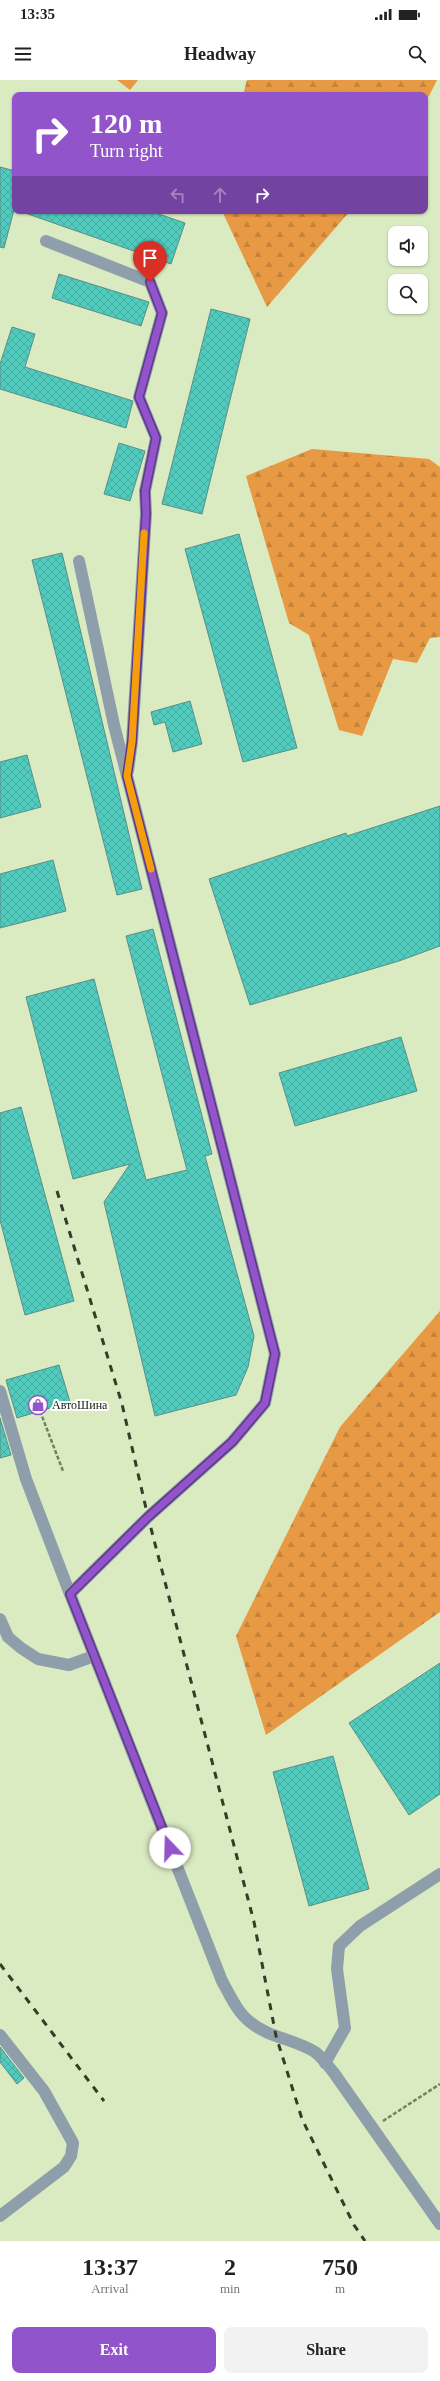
<!DOCTYPE html>
<meta charset="utf-8">
<style>
body{margin:0;font-family:"Times New Roman",serif;background:#f2f2f2;color:#222;height:100vh;display:flex;flex-direction:column;font-size:15px;white-space:nowrap}
*{box-sizing:border-box;margin:0}
p{font-size:13px;color:#767676}
.icon{flex:none;width:22px;height:22px;fill:none;stroke:currentColor;stroke-width:2;stroke-linecap:round;stroke-linejoin:round}
.map{position:relative;height:2161px;overflow:hidden}
.details{display:flex;flex-direction:column;background:#fff;flex:1}
.details>*{flex:none}
.hud{position:absolute;left:12px;top:12px;width:416px;height:122px;border-radius:8px;box-shadow:0 1px 3px #0004;background:#9154cb;color:#fff;overflow:hidden}
.fabs{position:absolute;left:388px;top:146px;display:grid;gap:8px}
.fabs a{display:grid;place-items:center;width:40px;height:40px;border-radius:8px;background:#fff;box-shadow:0 1px 3px #0004;font-size:20px}
.pin{position:absolute;display:grid;place-items:center;width:34px;height:34px;color:#fff;margin:-41px -17px;border-radius:50% 50% 50% 0;rotate:-45deg;box-shadow:0 0 4px #0007}
.pin .icon{rotate:45deg}
.me{position:absolute;width:44px;margin:-22px;rotate:339deg;stroke-linejoin:round;filter:drop-shadow(0 0 3px #0008)}
.turn{display:flex;align-items:center;gap:14px;height:84px;padding:0 12px;font-size:18px}
.turn .icon{width:52px;height:52px;stroke-width:2.5}
.turn b{display:block;font-size:28px;line-height:34px}
.lanes{display:flex;align-items:center;height:38px;padding:0 12px;background:#0003;justify-content:center;gap:20px;direction:ltr}
.lanes .off{opacity:.35}
.eta{display:flex;justify-content:space-evenly;align-items:center;height:68px;text-align:center}
.eta b{font-size:24px;font-weight:700;line-height:28px}
.button{display:flex;gap:8px;margin-top:auto;padding:8px 12px}
.button a{flex:1;height:46px;border-radius:8px;background:#9154cb;color:#fff;font-size:16px;font-weight:700;line-height:46px;text-align:center}
.button a+a{background:#f2f2f2;color:#222}
.status{display:flex;justify-content:space-between;align-items:center;height:28px;padding:0 20px;background:#fff;direction:ltr}
.status svg{height:11px;fill:currentColor}
header{display:flex;justify-content:space-between;align-items:center;height:52px;padding:0 12px;background:#fff;font-size:18px;font-weight:700}
.map>svg:first-child{display:block}
</style>
<div class="status"><b>13:35</b><svg viewBox="0 0 49 12"><path d="M0 12V9h3v3zM5 12V6h3v6zM10 12V3h3v9zM15 12V0h3v12zM26 1h20v11H26zM47 4h2v5h-2z"/></svg></div>
<header><svg class="icon" aria-label="menu" viewBox="0 0 24 24"><path d="M4 6h16M4 12h16M4 18h16"/></svg>Headway<svg class="icon" aria-label="search" viewBox="0 0 24 24"><circle cx="10" cy="10" r="6"/><path d="M15 15l6 6"/></svg></header>
<div class="map">
<svg width="440" height="2161" viewBox="0 0 440 2161">
<defs>
<pattern id="forest-firs" width="22" height="20" patternUnits="userSpaceOnUse"><rect width="22" height="20" fill="#e89943"/><path d="M5 1l3.5 6h-7zM16 11l3.5 6h-7z" fill="#c68339"/></pattern>
<pattern id="building-cross-hatch" width="8" height="8" patternUnits="userSpaceOnUse"><rect width="8" height="8" fill="#51cbbd"/><path d="M0 0l8 8M0 8l8-8" fill="none" stroke="#46aea1"/></pattern>
</defs>
<rect width="100%" height="100%" fill="#daeac1"/>
<!-- forest -->
<g fill="url(#forest-firs)">
<polygon points="117,0 138,0 130,10"/>
<polygon points="247,0 437,0 425,24 425,15 243,15"/>
<polygon points="222,131 350,131 267,227"/>
<polygon points="312,369 429,379 440,387 440,557 430,558 417,583 393,579 362,656 339,650 309,555 289,543 246,396"/>
<polygon points="440,1231 440,1532 266,1655 236,1556 340,1347"/>
</g>
<!-- building -->
<g fill="url(#building-cross-hatch)" stroke="#598e87">
<polygon points="0,87 15,91 15,126 4,168 0,167"/>
<polygon points="26,131 150,131 185,143 171,184 25,133"/>
<polygon points="59,194 149,222 141,246 52,218"/>
<polygon points="211,229 250,239 202,434 162,424"/>
<polygon points="12,247 35,254 25,287 133,321 126,348 0,309 0,284"/>
<polygon points="119,363 145,371 130,421 104,414"/>
<polygon points="239,454 297,668 243,682 185,469"/>
<polygon points="62,473 142,809 117,815 32,480"/>
<polygon points="190,621 202,664 173,672 165,642 154,645 151,632"/>
<polygon points="27,675 41,727 0,738 0,682"/>
<polygon points="440,726 440,866 399,881 250,925 209,799 346,753 347,756"/>
<polygon points="53,780 66,831 0,848 0,794"/>
<polygon points="153,849 212,1074 205,1076 254,1256 248,1287 236,1315 155,1336 104,1122 130,1084 73,1099 26,917 94,899 146,1100 187,1090 126,856"/>
<polygon points="401,957 417,1011 295,1046 279,993"/>
<polygon points="21,1027 74,1221 25,1235 0,1140 0,1033"/>
<polygon points="59,1285 70,1322 17,1338 6,1300"/>
<polygon points="0,1338 11,1375 0,1378"/>
<polygon points="440,1583 440,1714 409,1735 349,1643"/>
<polygon points="333,1676 369,1809 309,1826 273,1692"/>
<polygon points="0,1967 24,1998 17,2004 0,1982"/>
</g>
<g fill="none" stroke-linecap="round" stroke-linejoin="round">
<!-- path -->
<g stroke="#747f63" stroke-width="2.5" stroke-dasharray="4 2" stroke-linecap="butt">
<polyline points="40,1331 63,1391"/>
<polyline points="383,2041 440,2004"/>
</g>
<!-- minor -->
<g stroke="#8f9eab" stroke-width="12">
<polyline points="46,161 150,202 162,233 139,317 156,358 145,411 146,434 132,662 128,691"/>
<path d="M79,481L114,645L275,1274L265,1323L232,1362L148,1437L70,1514L222,1901C230,1915 237,1932 250,1942C269,1958 295,1959 315,1972C322,1977 328,1986 334,1993L440,2144"/>
<polyline points="0,1311 26,1399 70,1514"/>
<polyline points="0,1539 8,1557 21,1568 38,1579 69,1585 94,1576"/>
<polyline points="0,1955 44,2011 73,2063 71,2076 64,2087 0,2136"/>
<polyline points="325,1983 345,1948 337,1889 339,1866 360,1846 440,1794"/>
</g>
<!-- rail -->
<g stroke="#353c29" stroke-width="3" stroke-dasharray="7 7" stroke-linecap="butt">
<polyline points="57,1111 122,1324 148,1437 254,1842 276,1956 302,2039 354,2145 365,2161"/>
<polyline points="0,1884 104,2021"/>
</g>
</g>
<g fill="none" stroke-linecap="round" stroke-linejoin="round">
<defs>
<polyline id="route" points="150,202 162,233 139,317 156,358 145,411 146,434 132,662 127,696 275,1274 265,1323 232,1362 148,1437 70,1514 170,1768"/>
</defs>
<!-- route casing -->
<use href="#route" stroke="#5e3784" stroke-width="10"/>
<!-- route -->
<use href="#route" stroke="#9154cb" stroke-width="7"/>
<!-- slow -->
<polyline stroke="#f59e0b" stroke-width="7" points="144,453 132,662 127,696 151,789"/>
</g>
<!-- icons -->
<defs>
<symbol id="shop-ring" viewBox="-11 -11 22 22"><circle r="9.5" fill="#fff" stroke="#9154cb" stroke-width="1.5"/><path d="M-5-2.5h2.3a2.7 3.5 0 0 1 5.4 0H5L5.5 6h-11ZM-1.5-2.5h3a1.5 2.3 0 0 0-3 0Z" fill="#9154cb"/></symbol>
</defs>
<g fill-rule="evenodd">
<use href="#shop-ring" x="27" y="1314" width="22" height="22"/>
</g>
<g text-anchor="middle" dominant-baseline="central" stroke-width="4" stroke-linejoin="round" paint-order="stroke">
<!-- poi labels -->
<g font-size="12" fill="#151a0b" stroke="#fff" text-anchor="start">
<text x="52" y="1325">АвтоШина</text>
</g>
</g>
</svg>
<div class="fabs">
<a><svg class="icon" aria-label="sound" viewBox="0 0 24 24"><path d="M4 9h4l5-4v14l-5-4H4zM17 9q2 3 0 6"/></svg></a>
<a><svg class="icon" aria-label="search" viewBox="0 0 24 24"><circle cx="10" cy="10" r="6"/><path d="M15 15l6 6"/></svg></a>
</div>
<div class="pin" style="left:150px;top:202px;background:#d93025"><svg class="icon" aria-label="arrive" viewBox="0 0 24 24"><path d="M6 21V4h12l-3 4 3 4H6"/></svg></div>
<svg class="me" style="left:170px;top:1768px" viewBox="-20 -20 40 40"><circle r="19" fill="#fff"/><path d="M0-13L10 11 0 6-10 11z" fill="#9154cb"/></svg>
<div class="hud">
<div class="turn"><svg class="icon" aria-label="right" viewBox="0 0 24 24"><path d="M7 20v-9h11M14 6l5 5-5 5"/></svg><div><b>120 m</b>Turn right</div></div>
<div class="lanes"><svg class="icon off" aria-label="left" viewBox="0 0 24 24"><path d="M17 20v-9H6M10 6l-5 5 5 5"/></svg><svg class="icon off" aria-label="ahead" viewBox="0 0 24 24"><path d="M12 20V5M6 11l6-6 6 6"/></svg><svg class="icon" aria-label="right" viewBox="0 0 24 24"><path d="M7 20v-9h11M14 6l5 5-5 5"/></svg></div>
</div>
</div>
<section class="details">
<div class="eta">
<div><b>13:37</b><p>Arrival</p></div>
<div><b>2</b><p>min</p></div>
<div><b>750</b><p>m</p></div>
</div>
<div class="button"><a>Exit</a><a>Share</a></div>
</section>
